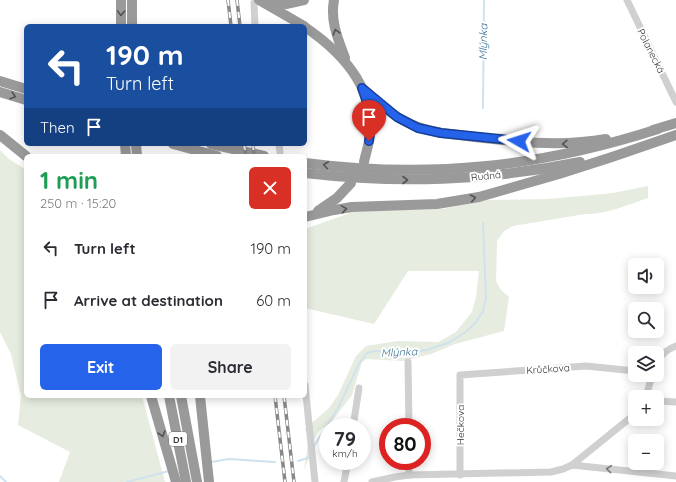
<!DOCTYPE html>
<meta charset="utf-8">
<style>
body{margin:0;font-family:Quicksand,sans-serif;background:#f2f2f3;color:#2b2b33;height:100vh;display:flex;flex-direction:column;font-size:15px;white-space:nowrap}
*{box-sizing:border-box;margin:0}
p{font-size:13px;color:#7c7c81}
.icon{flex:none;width:22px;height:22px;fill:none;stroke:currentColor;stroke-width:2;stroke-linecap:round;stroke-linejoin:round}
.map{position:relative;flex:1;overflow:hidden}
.side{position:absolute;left:24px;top:154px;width:283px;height:244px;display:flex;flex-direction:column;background:#fff;border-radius:6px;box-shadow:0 2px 10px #0003}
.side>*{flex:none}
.banner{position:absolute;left:24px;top:24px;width:283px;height:122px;border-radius:6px;box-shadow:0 2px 10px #0003;background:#1a4fa0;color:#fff;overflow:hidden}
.controls{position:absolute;left:628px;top:258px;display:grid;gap:8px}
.controls a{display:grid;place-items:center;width:36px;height:36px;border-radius:6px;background:#fff;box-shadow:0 2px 10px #0003;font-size:20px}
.speed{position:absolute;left:319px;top:418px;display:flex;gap:8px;font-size:20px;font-weight:700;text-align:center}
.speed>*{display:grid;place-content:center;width:52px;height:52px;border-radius:50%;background:#fff;box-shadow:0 2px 10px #0003;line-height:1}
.speed small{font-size:10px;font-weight:400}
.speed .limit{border:6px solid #d22;background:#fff;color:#111}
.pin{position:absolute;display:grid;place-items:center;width:34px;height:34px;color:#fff;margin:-41px -17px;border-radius:50% 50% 50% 0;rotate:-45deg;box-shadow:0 0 4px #0007}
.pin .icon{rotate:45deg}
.me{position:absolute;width:44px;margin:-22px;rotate:276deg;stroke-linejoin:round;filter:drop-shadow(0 0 3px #0008)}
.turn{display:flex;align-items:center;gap:14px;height:84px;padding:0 16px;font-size:18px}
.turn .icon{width:52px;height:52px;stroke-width:2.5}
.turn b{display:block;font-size:28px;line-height:34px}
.then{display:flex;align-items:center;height:38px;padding:0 16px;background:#0003;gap:8px;font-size:15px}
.round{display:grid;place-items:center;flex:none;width:42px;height:42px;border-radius:6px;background:#f2f2f3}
.summary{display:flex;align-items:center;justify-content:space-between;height:68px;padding:0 16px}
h1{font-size:24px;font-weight:700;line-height:30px;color:#1e9e55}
.button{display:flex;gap:8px;margin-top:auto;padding:8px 16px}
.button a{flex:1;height:46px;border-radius:6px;background:#2563eb;color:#fff;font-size:16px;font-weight:700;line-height:46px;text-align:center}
.button a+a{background:#f2f2f3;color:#2b2b33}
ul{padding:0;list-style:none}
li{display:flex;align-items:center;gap:12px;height:52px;padding:0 16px}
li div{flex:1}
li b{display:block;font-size:15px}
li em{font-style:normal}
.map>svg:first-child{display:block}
</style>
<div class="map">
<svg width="676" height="482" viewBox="0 0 676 482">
<rect width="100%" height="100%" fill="#fff"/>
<!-- green -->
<g fill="#e6ecdf">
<polygon points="0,150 9,159 26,170 26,396 142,396 165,482 59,482 70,452 18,425 21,396 11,354 0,332"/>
<path d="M648,186V198C630,204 605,215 585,214L513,226L504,231L497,241L496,281L501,290L509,297L504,331L455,344L431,354L403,361L367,359L362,362L352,395L333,420L318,432L311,446L310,455L304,470L309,438L305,429L329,408L338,395L356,356L366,346L397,341L438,342L456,332L472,312L476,297L479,271H408L374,324L305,308V229L353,212L393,210L442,209L488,200L547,199L582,196L613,193Z"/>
</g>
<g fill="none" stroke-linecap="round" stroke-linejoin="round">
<!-- stream -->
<g stroke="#cfe2ee" stroke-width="2">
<polyline points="483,108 484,0"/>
<polyline points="314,446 338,408 359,364 367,353 374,351 408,353 427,350 450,342 467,331 476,322 483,311 486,298 483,223"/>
<polyline points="298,461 308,458 310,454"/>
<polyline points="211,462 229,459 275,462"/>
<polyline points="0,476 6,482"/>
<polyline points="127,482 169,471"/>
</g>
<!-- minor -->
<g stroke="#d0d0d0" stroke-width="7">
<polyline points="627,0 676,102"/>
<polyline points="254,3 255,26"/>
<polyline points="279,144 280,152"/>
<path d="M657,361C663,354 667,349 676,346"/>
<polyline points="408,362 409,427"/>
<polyline points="305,385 315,482"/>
<polyline points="646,397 652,375"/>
<polyline points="657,401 676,402"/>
<polyline points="353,427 359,388"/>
<polyline points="409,461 409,475"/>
<polyline points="572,465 676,476"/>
<polyline points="460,475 460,375 586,366 635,371"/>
<polyline points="344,482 348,461"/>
<polyline points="372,482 395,477 409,475 551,472 563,469 572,465 635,414"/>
</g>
<!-- highway -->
<g stroke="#9a9a9a" stroke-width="10">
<polyline points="259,0 304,26"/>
<path d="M334,0C330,21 338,39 345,58"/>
<polyline points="267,2 286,4 304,0"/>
<polyline points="121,26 121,0"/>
<polyline points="132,26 132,0"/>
<path d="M305,27C340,51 374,86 370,132C370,142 366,152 364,162"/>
<polyline points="0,81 26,89"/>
<path d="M362,88C390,113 403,126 441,133C495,139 551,149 606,139"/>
<polyline points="0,92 26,100"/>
<polyline points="653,130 676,123"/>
<polyline points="0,135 26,156"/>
<polyline points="125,144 126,156"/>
<polyline points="136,144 137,156"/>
<polyline points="173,144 217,156"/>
<polyline points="211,144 264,156"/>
<path d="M305,163C429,179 540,167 658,129"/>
<path d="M305,173C400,184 486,181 580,162"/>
<polyline points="318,211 337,198 351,183"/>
<polyline points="305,217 334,210 352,207 437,204 479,197 559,174 612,157 676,135"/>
<polyline points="151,396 176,482"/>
<polyline points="169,396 186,482"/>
<polyline points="181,396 197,482"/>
<polyline points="200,396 209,482"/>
</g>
<defs>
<g id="rail">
<polyline points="228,0 231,26"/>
<polyline points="237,0 240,26"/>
<polyline points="244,144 246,156"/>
<polyline points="253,144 254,156"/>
<polyline points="275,396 285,482"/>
<polyline points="284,396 294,482"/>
</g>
</defs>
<!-- rail casing -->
<use href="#rail" stroke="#888" stroke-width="3.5"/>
<!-- rail -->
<use href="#rail" stroke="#fff" stroke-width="2" stroke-dasharray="6" stroke-linecap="butt"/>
</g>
<!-- one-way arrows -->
<defs><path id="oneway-chevron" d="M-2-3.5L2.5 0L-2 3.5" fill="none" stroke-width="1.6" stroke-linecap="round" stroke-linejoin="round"/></defs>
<g stroke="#525252">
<use href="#oneway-chevron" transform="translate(121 13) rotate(92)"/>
<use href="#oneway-chevron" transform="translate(336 32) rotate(-106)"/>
<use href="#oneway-chevron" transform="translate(13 96) rotate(17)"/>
<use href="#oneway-chevron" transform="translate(565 144) rotate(178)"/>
<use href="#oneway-chevron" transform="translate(326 165) rotate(-173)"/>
<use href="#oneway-chevron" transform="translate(405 180)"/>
<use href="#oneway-chevron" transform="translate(473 198) rotate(-12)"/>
<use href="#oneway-chevron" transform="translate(344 209) rotate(-9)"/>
<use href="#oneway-chevron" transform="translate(162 434) rotate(74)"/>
</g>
<use stroke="#7a7a7a" href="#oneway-chevron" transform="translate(609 469) rotate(-174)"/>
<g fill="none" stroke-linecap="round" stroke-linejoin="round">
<defs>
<path id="route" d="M369,141C372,122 369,106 362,88L397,117L418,128L441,133L519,141"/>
</defs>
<!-- route casing -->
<use href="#route" stroke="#184099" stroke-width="10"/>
<!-- route -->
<use href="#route" stroke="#2563eb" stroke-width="7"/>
</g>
<g text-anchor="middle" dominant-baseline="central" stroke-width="4" stroke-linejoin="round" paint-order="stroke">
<!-- shield labels -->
<rect fill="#fff" stroke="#707070" stroke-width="1" x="169" y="432" width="18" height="14" rx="3"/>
<g font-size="9" font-weight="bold" fill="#333">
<text x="178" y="439">D1</text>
</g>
<!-- street labels -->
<g font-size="10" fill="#333" stroke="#fff">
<text transform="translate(651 51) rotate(63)">Polanecká</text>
<text transform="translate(486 176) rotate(-6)">Rudná</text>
<text transform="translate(548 369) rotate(-4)">Krůčkova</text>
<text transform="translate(460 425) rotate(-90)">Hečkova</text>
</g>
<!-- water labels -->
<g font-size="11" font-style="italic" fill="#3f7597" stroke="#fff">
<text transform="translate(483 42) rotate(-89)">Mlýnka</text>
<text transform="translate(399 352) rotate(-3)">Mlýnka</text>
</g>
</g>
</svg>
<div class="controls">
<a><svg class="icon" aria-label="sound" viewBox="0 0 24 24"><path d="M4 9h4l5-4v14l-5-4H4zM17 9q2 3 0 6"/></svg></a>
<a><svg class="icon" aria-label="search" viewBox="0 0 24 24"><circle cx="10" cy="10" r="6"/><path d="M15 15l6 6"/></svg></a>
<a><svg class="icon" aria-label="layers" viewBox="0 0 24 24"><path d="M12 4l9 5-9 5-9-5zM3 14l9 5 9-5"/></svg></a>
<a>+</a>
<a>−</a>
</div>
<div class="speed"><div>79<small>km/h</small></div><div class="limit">80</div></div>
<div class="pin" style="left:369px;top:141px;background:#d93025"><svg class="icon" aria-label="arrive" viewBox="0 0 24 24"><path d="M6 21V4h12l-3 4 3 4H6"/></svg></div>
<svg class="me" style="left:519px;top:141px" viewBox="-20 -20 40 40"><path d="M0-17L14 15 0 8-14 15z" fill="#2563eb" stroke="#fff" stroke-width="4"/></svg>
<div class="banner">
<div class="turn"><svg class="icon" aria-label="left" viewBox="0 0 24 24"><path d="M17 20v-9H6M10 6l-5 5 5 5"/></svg><div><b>190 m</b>Turn left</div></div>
<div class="then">Then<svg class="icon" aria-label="arrive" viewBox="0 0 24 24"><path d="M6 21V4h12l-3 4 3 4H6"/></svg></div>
</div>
<section class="side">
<div class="summary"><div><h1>1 min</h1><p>250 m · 15:20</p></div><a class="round" style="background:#d93025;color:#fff"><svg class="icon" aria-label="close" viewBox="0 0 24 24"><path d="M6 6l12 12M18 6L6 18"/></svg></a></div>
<ul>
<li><svg class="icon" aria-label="left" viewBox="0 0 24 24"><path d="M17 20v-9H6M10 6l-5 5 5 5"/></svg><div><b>Turn left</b></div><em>190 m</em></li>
<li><svg class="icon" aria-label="arrive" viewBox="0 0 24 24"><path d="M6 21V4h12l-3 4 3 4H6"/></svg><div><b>Arrive at destination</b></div><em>60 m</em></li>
</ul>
<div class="button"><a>Exit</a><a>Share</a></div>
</section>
</div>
